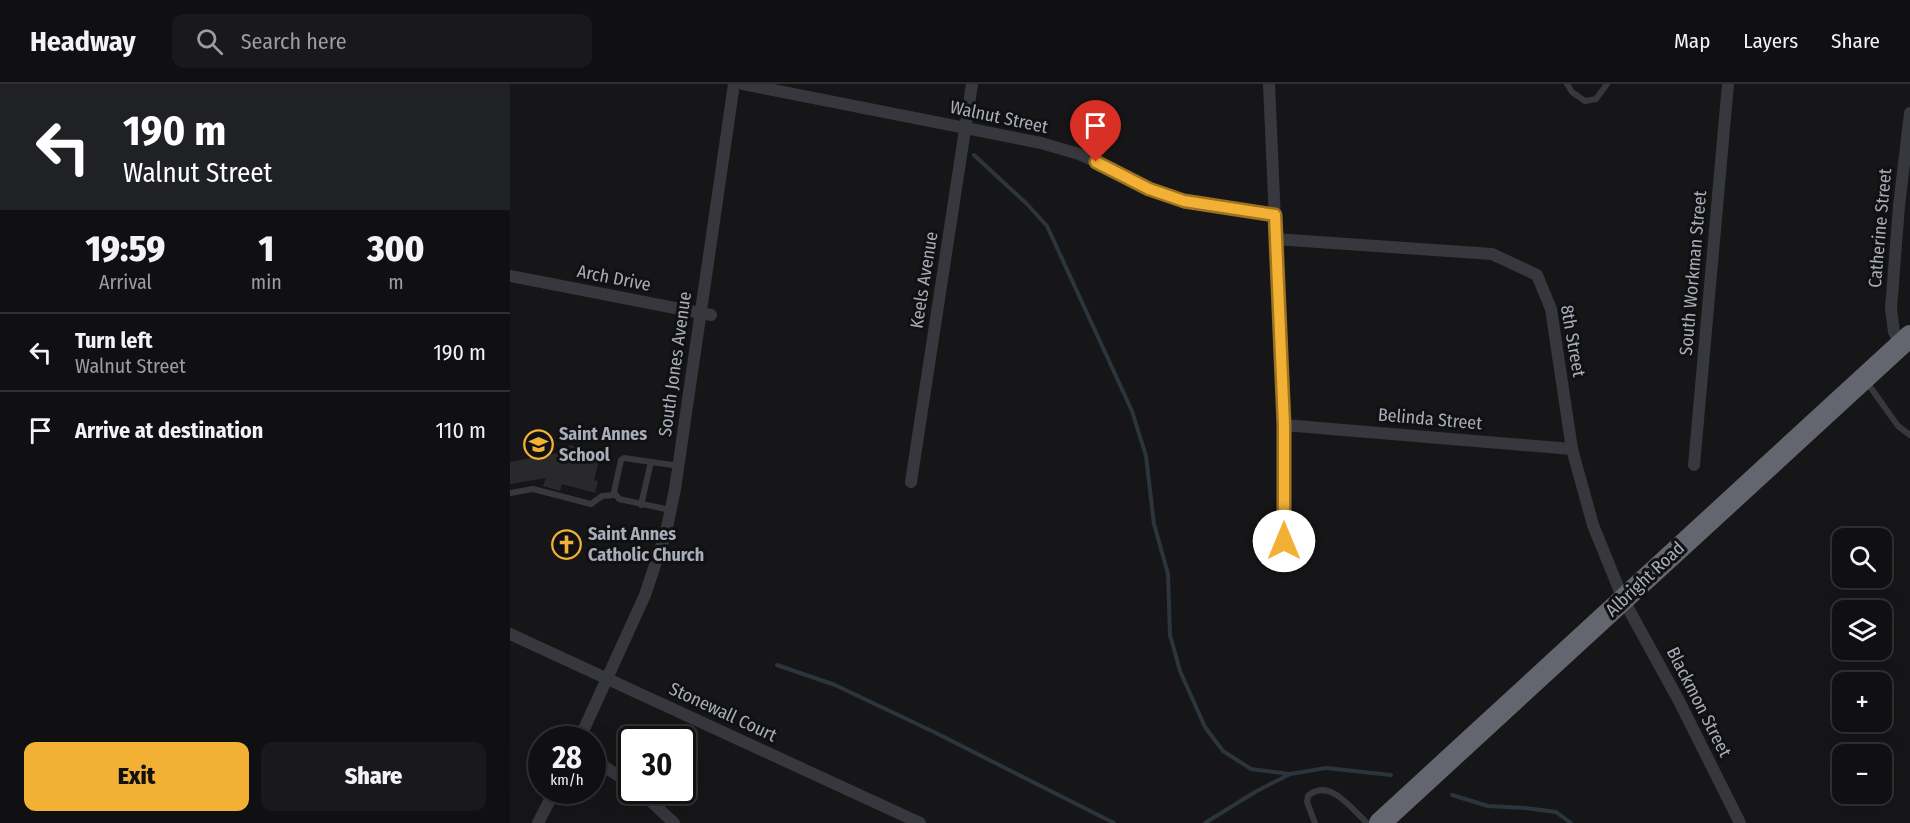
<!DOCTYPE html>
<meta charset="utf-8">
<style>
body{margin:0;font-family:"Fira Sans Condensed",sans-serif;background:#19191b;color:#f1f3f6;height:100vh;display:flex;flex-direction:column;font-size:22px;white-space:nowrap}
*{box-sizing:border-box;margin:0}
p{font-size:20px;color:#9c9d9f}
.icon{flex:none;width:33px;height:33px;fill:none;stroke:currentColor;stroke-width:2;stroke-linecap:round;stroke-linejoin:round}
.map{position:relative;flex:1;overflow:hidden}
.side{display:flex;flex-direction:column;background:#101012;width:510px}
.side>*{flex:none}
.hud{background:#202124;color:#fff;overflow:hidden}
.buttons{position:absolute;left:1322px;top:444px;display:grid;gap:12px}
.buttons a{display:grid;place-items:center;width:60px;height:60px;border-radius:12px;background:#101012;box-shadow:0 6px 24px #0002,0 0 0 2px #303032;font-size:30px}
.speed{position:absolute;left:18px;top:642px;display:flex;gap:12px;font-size:30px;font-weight:700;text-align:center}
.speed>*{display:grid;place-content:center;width:78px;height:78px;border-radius:50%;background:#101012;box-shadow:0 6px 24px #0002,0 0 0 2px #303032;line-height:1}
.speed small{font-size:15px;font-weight:400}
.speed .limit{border:3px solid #111;border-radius:9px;background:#fff;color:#111}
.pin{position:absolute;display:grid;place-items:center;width:51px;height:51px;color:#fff;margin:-62px -26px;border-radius:50% 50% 50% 0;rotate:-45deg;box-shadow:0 0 6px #0007}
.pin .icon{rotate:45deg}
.me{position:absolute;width:66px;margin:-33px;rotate:0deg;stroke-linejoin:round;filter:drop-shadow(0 0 4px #0008)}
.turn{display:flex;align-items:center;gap:21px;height:126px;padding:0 24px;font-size:27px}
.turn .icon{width:78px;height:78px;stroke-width:2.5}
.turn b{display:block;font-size:42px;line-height:51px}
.eta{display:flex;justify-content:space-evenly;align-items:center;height:102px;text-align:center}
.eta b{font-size:36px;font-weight:800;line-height:42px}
.cta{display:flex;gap:12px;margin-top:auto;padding:12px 24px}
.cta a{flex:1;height:69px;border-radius:12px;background:#f2b134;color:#111;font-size:24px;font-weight:800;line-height:69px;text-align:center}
.cta a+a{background:#19191b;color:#f1f3f6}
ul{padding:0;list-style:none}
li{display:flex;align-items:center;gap:18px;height:78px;padding:0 24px;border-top:2px solid #303032}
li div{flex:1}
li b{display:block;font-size:22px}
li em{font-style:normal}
header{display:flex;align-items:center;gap:36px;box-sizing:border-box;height:84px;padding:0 30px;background:#101012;border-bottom:2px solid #303032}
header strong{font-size:28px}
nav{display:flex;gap:33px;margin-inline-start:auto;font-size:21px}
.search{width:420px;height:54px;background:#19191b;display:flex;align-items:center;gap:15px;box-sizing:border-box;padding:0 21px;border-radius:12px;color:#9c9d9f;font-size:22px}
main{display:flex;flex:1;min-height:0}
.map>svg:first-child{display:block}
</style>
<header>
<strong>Headway</strong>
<div class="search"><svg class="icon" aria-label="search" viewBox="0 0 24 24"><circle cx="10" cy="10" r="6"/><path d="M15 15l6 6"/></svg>Search here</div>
<nav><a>Map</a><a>Layers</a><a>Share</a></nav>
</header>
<main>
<section class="side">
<div class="hud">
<div class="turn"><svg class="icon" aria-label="left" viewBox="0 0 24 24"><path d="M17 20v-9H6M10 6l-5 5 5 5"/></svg><div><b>190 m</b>Walnut Street</div></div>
</div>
<div class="eta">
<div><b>19:59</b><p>Arrival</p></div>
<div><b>1</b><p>min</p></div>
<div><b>300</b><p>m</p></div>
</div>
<ul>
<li><svg class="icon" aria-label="left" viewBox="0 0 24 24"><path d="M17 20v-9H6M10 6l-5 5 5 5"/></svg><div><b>Turn left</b><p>Walnut Street</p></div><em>190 m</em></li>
<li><svg class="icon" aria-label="arrive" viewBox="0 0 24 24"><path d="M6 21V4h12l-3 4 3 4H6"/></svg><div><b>Arrive at destination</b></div><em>110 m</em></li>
</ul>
<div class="cta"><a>Exit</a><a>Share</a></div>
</section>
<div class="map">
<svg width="1400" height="739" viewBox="0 0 1400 739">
<rect width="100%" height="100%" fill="#161618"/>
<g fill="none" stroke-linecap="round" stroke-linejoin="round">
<!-- stream -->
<g stroke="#2c353c" stroke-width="4">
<polyline points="464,71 517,120 537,142 622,327 636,372 644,440 658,490 660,551 670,587 695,643 713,667 741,685 780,690 816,684 881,691"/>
<polyline points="267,581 325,601 424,648 604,739"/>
<polyline points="942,711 978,722 1016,724 1046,728 1061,739"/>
<polyline points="695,739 745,708 780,690"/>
</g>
</g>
<!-- building -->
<polygon fill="#29292c" points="59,361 91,369 84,396 88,397 85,409 52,400 50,407 33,402 36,394 0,400 0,378 53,368 54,364 58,365"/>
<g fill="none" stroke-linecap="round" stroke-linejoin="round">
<!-- lane -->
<g stroke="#37383d" stroke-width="6">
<polyline points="1057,0 1062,8 1075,17 1086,15 1097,0"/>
<polyline points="1356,297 1388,342 1400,351"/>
<polyline points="0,409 23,405 81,420 92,412 104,411"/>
<polyline points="131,421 141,378"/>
<polyline points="160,426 109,415 104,408 111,376 114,374 169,382"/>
<path d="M805,739L797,718L798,712C819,693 842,725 857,739"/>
</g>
<!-- street -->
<g stroke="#37383d" stroke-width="12">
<polyline points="233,0 531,59 569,70 603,85 639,105 674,117 765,131"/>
<polyline points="759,0 774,341 774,457"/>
<polyline points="765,155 982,170 1027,191 1041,225 1062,365 1083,441 1113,515 1168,615 1230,739"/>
<polyline points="0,192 201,231"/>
<polyline points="1391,260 1384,248 1381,225 1389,122 1400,29"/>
<polyline points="774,341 1062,365"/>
<polyline points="1184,381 1218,0"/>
<polyline points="401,398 462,0"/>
<polyline points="0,550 410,739"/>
<polyline points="69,656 135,511 156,448 165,405 224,0"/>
<polyline points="82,674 122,701"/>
<polyline points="129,706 164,739"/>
<polyline points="28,739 45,706"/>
</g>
<!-- highway -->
<polyline stroke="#63666e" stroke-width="22" points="870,739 1400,252"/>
</g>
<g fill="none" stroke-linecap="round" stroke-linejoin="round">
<defs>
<polyline id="route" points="586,78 639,105 674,117 765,131 774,341 774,457"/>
</defs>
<!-- route casing -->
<use href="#route" stroke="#9d7322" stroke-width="15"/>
<!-- route -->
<use href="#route" stroke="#f2b134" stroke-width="10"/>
</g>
<!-- icons -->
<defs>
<symbol id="school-ring" viewBox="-11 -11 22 22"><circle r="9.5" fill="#111113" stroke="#f2b134" stroke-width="1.5"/><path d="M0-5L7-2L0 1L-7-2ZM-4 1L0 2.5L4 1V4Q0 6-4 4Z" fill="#f2b134"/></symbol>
<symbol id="church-ring" viewBox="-11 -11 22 22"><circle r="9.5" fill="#111113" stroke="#f2b134" stroke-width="1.5"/><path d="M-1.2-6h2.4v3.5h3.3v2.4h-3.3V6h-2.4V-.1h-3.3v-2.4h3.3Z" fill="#f2b134"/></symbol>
</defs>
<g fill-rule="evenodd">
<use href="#school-ring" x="12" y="344" width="33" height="33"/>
<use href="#church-ring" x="40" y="444" width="33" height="33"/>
</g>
<g text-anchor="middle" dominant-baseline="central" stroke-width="6" stroke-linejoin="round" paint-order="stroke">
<!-- street labels -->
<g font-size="18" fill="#a8adb8" stroke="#111113">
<text transform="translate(489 33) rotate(12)">Walnut Street</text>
<text transform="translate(1370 144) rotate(-85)">Catherine Street</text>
<text transform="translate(1183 189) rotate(-85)">South Workman Street</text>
<text transform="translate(104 194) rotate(11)">Arch Drive</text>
<text transform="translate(414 196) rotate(-81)">Keels Avenue</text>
<text transform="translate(1063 257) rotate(80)">8th Street</text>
<text transform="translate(165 280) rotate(-82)">South Jones Avenue</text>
<text transform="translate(920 335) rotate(5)">Belinda Street</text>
<text transform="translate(1135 495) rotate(-43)">Albright Road</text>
<text transform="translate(1189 618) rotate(63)">Blackmon Street</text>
<text transform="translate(213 628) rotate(25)">Stonewall Court</text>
</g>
<!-- poi labels -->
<g font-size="18" font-weight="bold" fill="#a8adb8" stroke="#111113" text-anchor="start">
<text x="49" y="350">Saint Annes<tspan x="49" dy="21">School</tspan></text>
<text x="78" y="450">Saint Annes<tspan x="78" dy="21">Catholic Church</tspan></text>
</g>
</g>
</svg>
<div class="buttons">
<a><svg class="icon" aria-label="search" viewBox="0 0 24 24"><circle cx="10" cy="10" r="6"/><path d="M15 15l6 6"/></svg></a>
<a><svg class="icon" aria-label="layers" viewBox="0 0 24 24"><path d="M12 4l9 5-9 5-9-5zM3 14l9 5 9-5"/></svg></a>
<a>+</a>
<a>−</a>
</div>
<div class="speed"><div>28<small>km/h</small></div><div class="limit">30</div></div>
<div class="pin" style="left:586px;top:78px;background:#d93025"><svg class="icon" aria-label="arrive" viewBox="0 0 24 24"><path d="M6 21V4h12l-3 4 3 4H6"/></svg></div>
<svg class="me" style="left:774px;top:457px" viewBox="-20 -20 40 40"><circle r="19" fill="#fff"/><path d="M0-13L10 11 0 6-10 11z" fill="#f2b134"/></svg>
</div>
</main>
